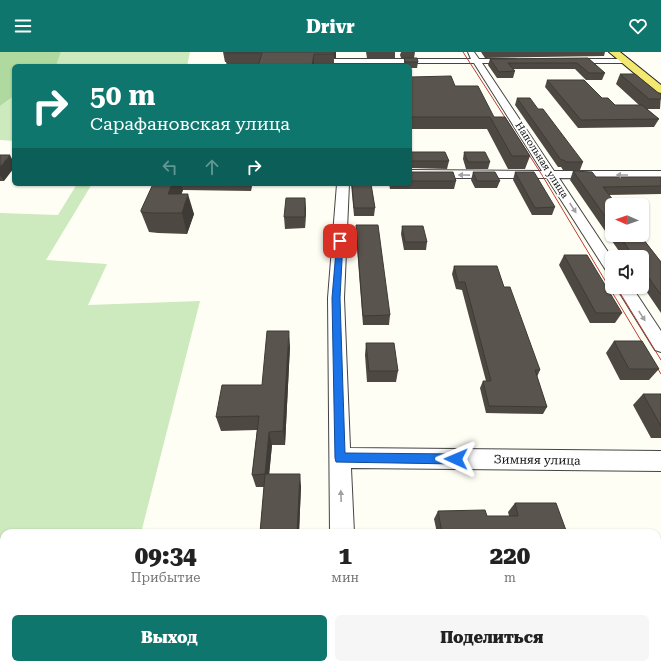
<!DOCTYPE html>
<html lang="ru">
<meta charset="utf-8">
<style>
body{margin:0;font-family:"Roboto Serif",serif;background:#f6f6f6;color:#222;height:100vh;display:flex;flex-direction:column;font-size:15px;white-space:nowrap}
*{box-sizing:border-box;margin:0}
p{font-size:13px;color:#767676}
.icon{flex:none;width:22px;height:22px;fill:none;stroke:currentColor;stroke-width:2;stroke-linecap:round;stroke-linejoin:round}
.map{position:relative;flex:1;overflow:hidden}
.panel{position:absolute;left:0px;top:477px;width:661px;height:140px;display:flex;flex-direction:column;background:#fff;border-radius:12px 12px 0 0;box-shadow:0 1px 3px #0004}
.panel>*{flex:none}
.guide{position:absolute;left:12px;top:12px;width:400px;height:122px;border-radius:6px;box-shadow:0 1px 3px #0004;background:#0f766e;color:#fff;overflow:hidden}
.needle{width:26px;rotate:272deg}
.fabs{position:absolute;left:605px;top:146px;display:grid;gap:8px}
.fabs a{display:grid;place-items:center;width:44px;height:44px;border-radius:6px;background:#fff;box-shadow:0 1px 3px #0004;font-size:20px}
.pin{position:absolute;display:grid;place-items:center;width:34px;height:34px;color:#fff;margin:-17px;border-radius:8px;box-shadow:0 2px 6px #0006}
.me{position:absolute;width:44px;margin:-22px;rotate:271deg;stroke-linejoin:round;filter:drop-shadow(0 0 3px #0008)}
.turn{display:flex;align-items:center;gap:14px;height:84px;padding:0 12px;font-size:18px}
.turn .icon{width:52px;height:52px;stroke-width:2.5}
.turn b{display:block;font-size:28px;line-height:34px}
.lanes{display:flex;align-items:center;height:38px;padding:0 12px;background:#0003;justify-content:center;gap:20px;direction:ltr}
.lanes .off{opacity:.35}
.eta{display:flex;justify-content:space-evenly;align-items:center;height:68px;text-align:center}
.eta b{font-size:24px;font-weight:800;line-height:28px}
.action{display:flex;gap:8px;margin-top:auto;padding:8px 12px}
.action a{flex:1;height:46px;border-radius:6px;background:#0f766e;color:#fff;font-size:16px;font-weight:800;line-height:46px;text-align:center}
.action a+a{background:#f6f6f6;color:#222}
header{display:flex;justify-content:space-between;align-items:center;height:52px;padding:0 12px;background:#0f766e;color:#fff;font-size:18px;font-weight:800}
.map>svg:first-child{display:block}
</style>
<header><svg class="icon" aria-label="menu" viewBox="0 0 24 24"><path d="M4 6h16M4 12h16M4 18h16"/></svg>Drivr<svg class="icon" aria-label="heart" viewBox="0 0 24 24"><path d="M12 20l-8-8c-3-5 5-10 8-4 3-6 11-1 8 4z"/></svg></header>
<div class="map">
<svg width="661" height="617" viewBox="0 0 661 617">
<rect width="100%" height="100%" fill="#fffef5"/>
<!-- green -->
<g fill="#cde9be">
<polygon points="61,0 190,0 187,14 56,14"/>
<polygon points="14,44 14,89 0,88 0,54"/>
<polygon points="77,132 92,132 46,208 107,212 88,253 200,249 141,481 4,481 4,613 107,613 106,617 0,617 0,161 58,163"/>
</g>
<!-- forest -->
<polygon fill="#afd99e" points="0,0 61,0 56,14 14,14 14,44 0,54"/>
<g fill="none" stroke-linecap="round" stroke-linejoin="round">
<defs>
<g id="minor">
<polygon points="468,0 474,0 479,7 516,7 517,9 513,11 482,11 554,119 661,119 661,127 559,126 612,206 612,222 607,220 547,126 410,126 410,118 542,119 474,11 330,11 327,14 318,14 323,8 330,7 471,7"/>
<polygon points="564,7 624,7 628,9 624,11 564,11"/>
<polygon points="337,132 349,132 344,246 350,396 661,399 661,419 351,416 354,481 330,481 328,246"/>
<polygon points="616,235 632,235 661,279 661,300 655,298"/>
<rect x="332" y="613" width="28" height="4"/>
</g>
<polygon id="major" points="609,0 620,0 661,33 661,41 657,40"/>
</defs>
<!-- minor casing -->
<use href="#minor" stroke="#444" stroke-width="2"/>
<!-- major casing -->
<use href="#major" stroke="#222" stroke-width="2"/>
<!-- minor -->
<use href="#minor" fill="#fff" fill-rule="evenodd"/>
<!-- major -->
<use href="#major" fill="#f3e870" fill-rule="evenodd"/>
<!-- tram -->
<g stroke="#bd3d2d" stroke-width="1">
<polyline points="463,0 542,123 661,322"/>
<polyline points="617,236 661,308"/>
</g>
</g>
<!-- wall -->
<g fill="#4d4842">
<polygon points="223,0 336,0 336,6 334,6 334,14 227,14 226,10 225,10"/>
<polygon points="366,0 395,0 395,6 367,6"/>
<polygon points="401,0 415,0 414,6 401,6 400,3"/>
<polygon points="481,0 605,0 604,4 485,6"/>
<polygon points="404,6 418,10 417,16 410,16 410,14 404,14"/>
<polygon points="588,6 605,21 602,28 586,28 575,17 513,17 515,19 513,26 497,26 488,13 490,7"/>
<polygon points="620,22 661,43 660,57 647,57 659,67 654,75 578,76 545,35 547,28 602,46 615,53 639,53 616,32"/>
<polygon points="410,25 455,34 494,65 530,104 525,117 508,117 487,77 410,77"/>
<polygon points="517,46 538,57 583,110 580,118 563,118 561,115 558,115 515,53"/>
<polygon points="410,100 449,109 447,117 410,116"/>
<polygon points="464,100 490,110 488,117 466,117 463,107"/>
<polygon points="0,103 4,129 0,129"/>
<polygon points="410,119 411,120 456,129 454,137 390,137 389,132 410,132"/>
<polygon points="573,119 596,125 661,125 661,142 609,143 612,153 612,183 640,183 661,210 661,261 642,233 642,205 623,205 570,128"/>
<polygon points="473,120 500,129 497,136 475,136 471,128"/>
<polygon points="515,120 555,155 552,163 532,163 513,128"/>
<polygon points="153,132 252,132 251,139 183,138 181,142 194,162 187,182 158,181 149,180 141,160"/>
<polygon points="351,132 371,132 375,156 374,164 354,164"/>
<polygon points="306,157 305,176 285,177 284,165"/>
<polygon points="356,173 390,263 389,273 363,273 356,183"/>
<polygon points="402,174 427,190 426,198 404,198 401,182"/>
<polygon points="564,203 622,261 615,271 590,271 559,213"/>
<polygon points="454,214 504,235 540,318 537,325 547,355 543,362 486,361 480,336 483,329 486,329 462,238 456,237 452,222"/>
<polygon points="614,289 659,317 649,328 620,328 606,301"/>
<polygon points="366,291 398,319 396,330 367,330 365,303"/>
<polygon points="290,294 285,393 272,393 269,422 301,434 299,481 260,481 264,435 256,435 252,423 257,378 221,379 216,365 262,333"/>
<polygon points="643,342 661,342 661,386 651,386 633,353"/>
<polygon points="515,451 567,481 437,481 434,467 438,459 487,464 509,464 508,460"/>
</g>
<!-- shaded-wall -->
<g fill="#3e3b36">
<polygon points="316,0 336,0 336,6 334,6 334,14 334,2"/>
<polygon points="314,2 314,14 312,14"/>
<polygon points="10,103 14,111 14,116 4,129 0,123 0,115"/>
<polygon points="172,132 181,132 183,138 174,162 168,142"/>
<polygon points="250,132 252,132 251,139"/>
<polygon points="188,142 194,162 187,182 182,161"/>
<polygon points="305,146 306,157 305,176"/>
<polygon points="289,279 290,294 285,393 283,379"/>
<polygon points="269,380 272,393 268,435 265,422"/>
<polygon points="300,422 301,434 299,481 297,481"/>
<rect x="292" y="613" width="2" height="4"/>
</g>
<!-- building -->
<g fill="#59544d" stroke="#3e3b36">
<polygon points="226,0 334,0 334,2 314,2 312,14 258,14 262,1 225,1"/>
<polygon points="404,6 417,6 418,10 405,10"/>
<polygon points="588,6 605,21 589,21 577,11 508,11 515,19 499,20 490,7"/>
<polygon points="620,22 635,22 661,43 661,47 649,47"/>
<polygon points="451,24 455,34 478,34 494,65 505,65 530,104 512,104 490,65 410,65 410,25"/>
<polygon points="547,28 584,28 602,46 608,46 615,53 642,53 659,67 581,68"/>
<polygon points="517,46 530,46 538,57 543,57 583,110 566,110 564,108 561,108"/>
<polygon points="410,100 445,100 449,109 411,109 410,116"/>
<polygon points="464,100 485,100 490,110 468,110"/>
<polygon points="0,103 10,103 0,115"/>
<polygon points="410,119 411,120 453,120 456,129 410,129"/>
<polygon points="573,119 592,120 596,125 661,125 661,134 603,135 617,153 612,153 612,174"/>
<polygon points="473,120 495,120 500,129 477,129"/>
<polygon points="515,120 534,120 555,155 535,156"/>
<polygon points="153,132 172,132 168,142 188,142 182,161 151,161 141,160 141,158"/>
<polygon points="352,132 371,132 375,156 354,156"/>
<polygon points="286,146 305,146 305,165 284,165"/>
<polygon points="356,173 378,173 390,263 363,264"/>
<polygon points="402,174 423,174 427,190 405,190"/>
<polygon points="619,183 640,183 661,210 661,243 642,216 642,205 634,205"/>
<polygon points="564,203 587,203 622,261 596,261"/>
<polygon points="454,214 497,214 504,235 510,235 540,318 535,318 547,355 489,354 483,329 491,329 465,230 458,230"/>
<polygon points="267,279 289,279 283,379 269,380 265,422 252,423 259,364 216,365 222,333 262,333"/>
<polygon points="614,289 642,289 659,317 629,317"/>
<polygon points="366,291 394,291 398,319 369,319"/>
<polygon points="643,342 661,342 661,374"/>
<polygon points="265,422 300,422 297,481 260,481"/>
<polygon points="515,451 556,451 567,481 442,481 438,459 485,458 487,464 518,464"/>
<polygon points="246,613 292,613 292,617 245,617"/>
</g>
<!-- one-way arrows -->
<defs><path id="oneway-solid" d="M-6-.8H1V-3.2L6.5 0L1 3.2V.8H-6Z"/></defs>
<g fill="#a0a0a0">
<use href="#oneway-solid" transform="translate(464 123) rotate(-179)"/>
<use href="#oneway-solid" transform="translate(622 123) rotate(180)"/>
<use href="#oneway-solid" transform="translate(573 156) rotate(57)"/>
<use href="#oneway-solid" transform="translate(642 264) rotate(57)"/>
<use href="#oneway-solid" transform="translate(341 444) rotate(-92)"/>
</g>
<!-- route -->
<polygon fill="#1a73e8" stroke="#114b97" points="337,187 343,189 340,246 345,401 456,402 460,404 462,407 460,410 456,412 336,410 335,406 332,246"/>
<g text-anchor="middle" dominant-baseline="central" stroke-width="4" stroke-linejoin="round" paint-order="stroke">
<!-- far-street labels -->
<g font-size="10" fill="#111" stroke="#fff">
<text transform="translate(542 108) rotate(57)">Напольная улица</text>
</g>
<!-- street labels -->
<g font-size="12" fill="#111" stroke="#fff">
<text transform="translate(537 408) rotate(1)">Зимняя улица</text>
</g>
</g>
</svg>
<div class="fabs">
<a><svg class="needle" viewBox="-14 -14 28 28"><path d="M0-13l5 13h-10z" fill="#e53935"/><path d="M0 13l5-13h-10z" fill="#767676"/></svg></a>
<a><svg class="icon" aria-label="sound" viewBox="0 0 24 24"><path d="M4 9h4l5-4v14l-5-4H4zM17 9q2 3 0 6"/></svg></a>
</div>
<div class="pin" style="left:340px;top:189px;background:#d93025"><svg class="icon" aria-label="arrive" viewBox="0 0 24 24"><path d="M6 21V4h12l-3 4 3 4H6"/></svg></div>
<svg class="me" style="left:456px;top:407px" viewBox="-20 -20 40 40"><path d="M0-17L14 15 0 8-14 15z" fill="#1a73e8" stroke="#fff" stroke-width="4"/></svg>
<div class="guide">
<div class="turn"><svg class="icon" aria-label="right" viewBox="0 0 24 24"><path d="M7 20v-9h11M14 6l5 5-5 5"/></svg><div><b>50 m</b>Сарафановская улица</div></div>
<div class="lanes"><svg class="icon off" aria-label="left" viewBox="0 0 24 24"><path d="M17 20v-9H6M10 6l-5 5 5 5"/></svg><svg class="icon off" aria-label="ahead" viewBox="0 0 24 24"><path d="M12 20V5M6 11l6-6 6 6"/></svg><svg class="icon" aria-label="right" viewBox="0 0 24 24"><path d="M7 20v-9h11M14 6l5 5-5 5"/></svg></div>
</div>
<section class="panel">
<div class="eta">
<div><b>09:34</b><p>Прибытие</p></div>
<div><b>1</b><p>мин</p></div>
<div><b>220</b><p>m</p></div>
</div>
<div class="action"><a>Выход</a><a>Поделиться</a></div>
</section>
</div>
